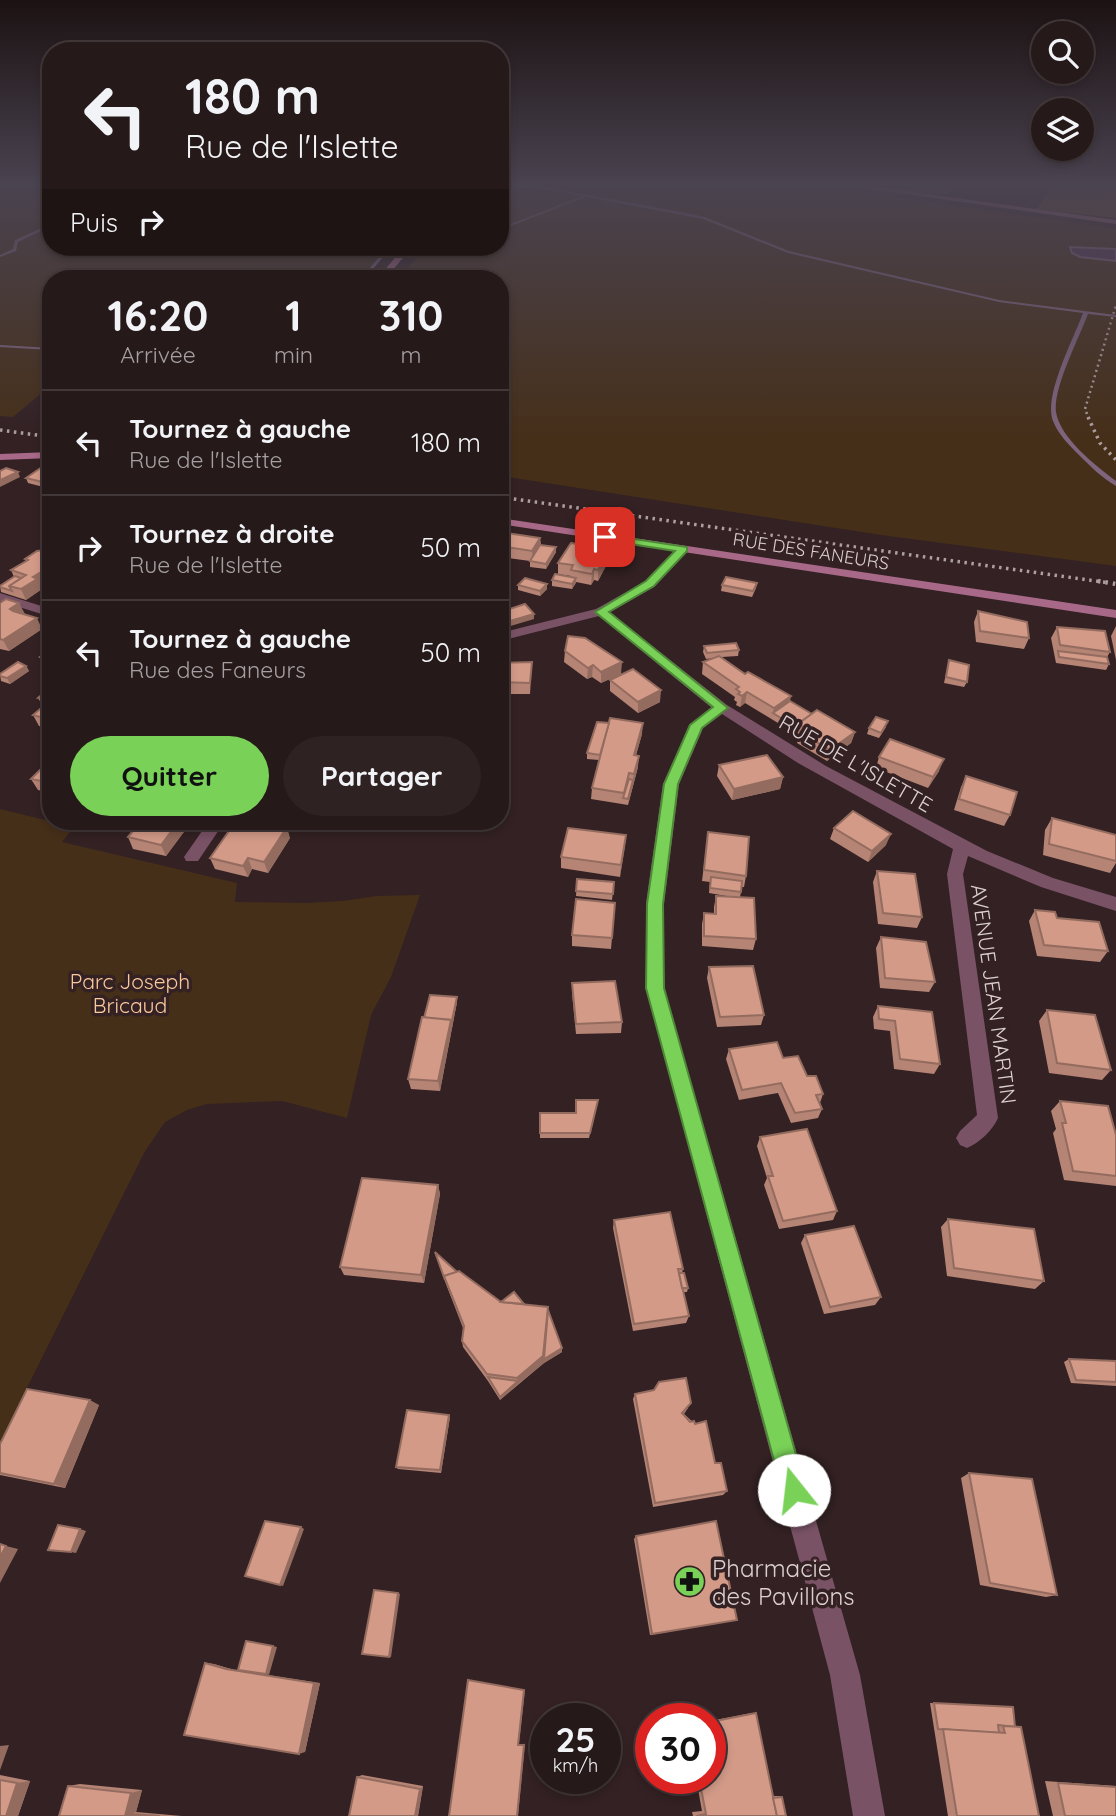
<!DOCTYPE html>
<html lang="fr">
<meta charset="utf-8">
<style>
body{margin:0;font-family:Quicksand,sans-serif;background:#2e2223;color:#f1f3f6;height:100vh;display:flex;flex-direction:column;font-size:26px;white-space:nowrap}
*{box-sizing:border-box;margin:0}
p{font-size:23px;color:#a4a0a2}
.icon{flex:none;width:38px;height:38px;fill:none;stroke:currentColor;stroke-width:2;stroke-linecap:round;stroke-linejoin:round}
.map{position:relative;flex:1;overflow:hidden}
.side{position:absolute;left:42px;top:270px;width:467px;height:560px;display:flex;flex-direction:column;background:#26191a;border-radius:28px;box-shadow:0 4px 10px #0003,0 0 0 2px #423839}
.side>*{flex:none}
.banner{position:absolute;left:42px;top:42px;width:467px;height:214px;border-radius:28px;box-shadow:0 4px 10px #0003,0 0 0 2px #423839;background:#26191a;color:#f1f3f6;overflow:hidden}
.buttons{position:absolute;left:1031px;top:21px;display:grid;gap:14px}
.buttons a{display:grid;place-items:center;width:63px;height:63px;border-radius:50%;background:#26191a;box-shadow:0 4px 10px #0003,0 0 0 2px #423839;font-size:35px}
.speed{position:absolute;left:530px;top:1703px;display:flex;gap:14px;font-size:35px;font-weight:700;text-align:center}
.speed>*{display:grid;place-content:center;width:91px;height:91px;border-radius:50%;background:#26191a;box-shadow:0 4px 10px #0003,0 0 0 2px #423839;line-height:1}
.speed small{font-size:18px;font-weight:400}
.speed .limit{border:10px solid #d22;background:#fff;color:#111}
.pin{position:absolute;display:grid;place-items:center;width:60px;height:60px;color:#fff;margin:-30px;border-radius:14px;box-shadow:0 4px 10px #0006}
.me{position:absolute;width:77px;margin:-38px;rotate:344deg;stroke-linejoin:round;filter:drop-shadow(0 0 5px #0008)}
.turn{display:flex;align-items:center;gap:24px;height:147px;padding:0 28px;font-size:32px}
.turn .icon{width:91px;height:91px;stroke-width:2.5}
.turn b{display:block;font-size:49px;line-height:60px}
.then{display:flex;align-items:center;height:66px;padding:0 28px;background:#0003;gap:14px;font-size:26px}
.eta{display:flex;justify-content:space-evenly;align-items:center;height:119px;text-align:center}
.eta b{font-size:42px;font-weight:800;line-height:49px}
.cta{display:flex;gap:14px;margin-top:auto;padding:14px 28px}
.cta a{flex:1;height:80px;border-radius:42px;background:#79d157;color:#111;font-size:28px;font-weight:800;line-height:80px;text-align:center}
.cta a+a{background:#2e2223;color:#f1f3f6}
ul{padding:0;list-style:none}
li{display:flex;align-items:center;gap:21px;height:105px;padding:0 28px;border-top:2px solid #423839}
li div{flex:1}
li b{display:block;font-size:26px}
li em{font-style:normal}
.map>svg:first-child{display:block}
</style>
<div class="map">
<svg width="1116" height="1816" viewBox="0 0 1116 1816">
<rect width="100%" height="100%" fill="#332123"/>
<!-- green -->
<g fill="#462f19">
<polygon points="0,185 51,185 51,247 391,247 365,278 51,278 51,385 13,417 0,416"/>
<polygon points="501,185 813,185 1116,229 1116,249 1071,247 1093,258 1116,261 1116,566 881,535 501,476 500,278 400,278 425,247 500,247"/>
<polygon points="0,809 74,827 62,842 237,883 235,902 308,903 343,901 376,896 420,895 391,977 371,1015 347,1118 282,1101 207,1104 187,1110 165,1122 144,1153 0,1442"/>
</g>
<!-- forest -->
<g fill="#6f4924">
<polygon points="865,185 962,185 947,194 912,193"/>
<polygon points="1014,185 1116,185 1116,218 1037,209 1049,190"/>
</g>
<!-- water -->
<polygon fill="#57365b" stroke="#7f647e" stroke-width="2" points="1070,247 1116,249 1116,261 1080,257 1072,253"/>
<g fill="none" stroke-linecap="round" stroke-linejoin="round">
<!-- stream -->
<g fill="#7f647e" fill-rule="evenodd">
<path d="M500,185L544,187L671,210L705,217L789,251L999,300L1116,315V317L1088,314C1079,338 1053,388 1056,412C1060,438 1096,466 1116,481V486C1102,478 1090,466 1079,455C1069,445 1058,434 1053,421C1043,396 1074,338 1083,313L999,302L788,253L703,219L586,197L500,230V228L582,196L544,189L500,187Z"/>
<polygon points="51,224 51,226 18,242 16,251 0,257 0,255 13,249 15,240"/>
<polygon points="388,247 392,247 365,278 361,278"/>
<polygon points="0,345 51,348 51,350 0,347"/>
</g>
<!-- street -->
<g fill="#795266" fill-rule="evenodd">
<path d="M679,546L689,549L654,587L609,612L727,705L826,766L987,851L1053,878L1116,897V911L1041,887L968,856L963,874L998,1118C993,1130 979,1143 967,1148L960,1145L956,1138L960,1131L977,1115L947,874L953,849L798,763L722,714L703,728L679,784L664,904V988L860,1675L885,1816H853L830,1675L646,988V904L663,784L690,725L712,708L599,616L500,641V633L596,609L646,581Z"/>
<polygon points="0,593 51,609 51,617 0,601"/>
<polygon points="209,821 225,821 198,861 186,861 184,857"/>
</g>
<!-- secondary -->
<g fill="#a86989" fill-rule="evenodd">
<polygon points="843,185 861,185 1116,220 1116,224"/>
<polygon points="404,247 412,247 386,278 378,278"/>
<polygon points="51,452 51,458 0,460 0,454"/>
<polygon points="500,518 1116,610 1116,618 500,524"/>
</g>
<!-- rail-far2 -->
<polyline stroke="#ae9fa1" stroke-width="2.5" stroke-dasharray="2 3.5" stroke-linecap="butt" points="1089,419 1085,409 1116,305"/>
<!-- rail-far1 -->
<g stroke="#ae9fa1" stroke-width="3.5" stroke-dasharray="2.5 4.5" stroke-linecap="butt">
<polyline points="1088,417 1100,443 1116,460"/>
<polyline points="0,430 51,437"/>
<polyline points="500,497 1110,583"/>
</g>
<!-- rail -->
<polyline stroke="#ae9fa1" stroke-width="4.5" stroke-dasharray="2.5 5" stroke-linecap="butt" points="1098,581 1116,584"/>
</g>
<!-- wall -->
<g fill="#b58475">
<polygon points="51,469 51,489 28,483 26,478"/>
<polygon points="500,532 540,538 541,545 556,552 546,569 530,567 530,561 500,557"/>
<polygon points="609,549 609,560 598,581 594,580 591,585 576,582 572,589 552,586 552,580 571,577 571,576 558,574 558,563"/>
<polygon points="51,555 51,580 41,586 42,589 26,600 1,592 0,586 14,577 11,570 26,561 25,559"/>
<polygon points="757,583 756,588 752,597 721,591 722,585"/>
<polygon points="547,584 547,589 540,596 518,590 518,585"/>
<polygon points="0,603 19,603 24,614 42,629 9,651 0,649"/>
<polygon points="978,611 1029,638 1024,649 976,642 974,622"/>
<polygon points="1116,626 1116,660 1111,636"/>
<polygon points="1057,627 1110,652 1107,657 1109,664 1106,670 1056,663 1051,638"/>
<polygon points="704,646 739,650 738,656 722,657 745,674 812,714 855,732 851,743 827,761 797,743 799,737 796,734 745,703 740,707 736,705 737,702 734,700 735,697 702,674 703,662 714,658 706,659 703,652"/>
<polygon points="51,649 51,666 43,662 40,657"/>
<polygon points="565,651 621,674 601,683 592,677 587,679 564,662"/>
<polygon points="949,660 967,682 964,687 944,683"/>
<polygon points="532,662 530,694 500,694 500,663"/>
<polygon points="26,666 29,671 10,684 1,681 0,674"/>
<polygon points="610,680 660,702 638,713 610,691"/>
<polygon points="51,687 51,730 39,726 33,715 43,706 38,698"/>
<polygon points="886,727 879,738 867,734 869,728"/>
<polygon points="642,734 636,755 638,767 628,805 591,799 592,788 599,760 587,759 587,753"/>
<polygon points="879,757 939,771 928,788 876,768"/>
<polygon points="51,759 51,793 38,790 31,779"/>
<polygon points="719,765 783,777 780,789 732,800 717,776"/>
<polygon points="966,776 1010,815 1004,826 954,810 961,787"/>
<polygon points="1052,818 1116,835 1116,863 1110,873 1043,855 1045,830"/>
<polygon points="290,821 323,821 319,828"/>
<polygon points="188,822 189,825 166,856 133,849 128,837"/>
<polygon points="834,828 886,845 868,862 830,839"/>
<polygon points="708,832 746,876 744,887 742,887 740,897 756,939 753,950 702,946 702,924 704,913 714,914 714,907 716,896 732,897 709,893 710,882 702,881"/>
<polygon points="626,835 620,877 561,868 561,857"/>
<polygon points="290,838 268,873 252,869 248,877 215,869 210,858"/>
<polygon points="877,871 922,917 917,928 878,924 873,882"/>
<polygon points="577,879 614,882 612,900 576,896"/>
<polygon points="615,903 611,949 572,946 572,935"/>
<polygon points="1035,910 1057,918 1108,951 1100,962 1037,956 1029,921"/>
<polygon points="881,937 935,982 929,992 880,988 876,948"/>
<polygon points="709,967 764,1015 761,1025 717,1027 707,978"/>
<polygon points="572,983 622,1022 621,1033 576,1034 572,993"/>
<polygon points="457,997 457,1002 440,1091 411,1089 408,1079"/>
<polygon points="878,1006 932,1012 940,1064 934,1074 894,1069 890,1031 874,1029 873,1017"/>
<polygon points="1047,1010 1111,1070 1102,1080 1049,1073 1039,1021"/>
<polygon points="729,1049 783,1058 807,1076 823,1094 820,1103 822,1109 818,1118 791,1123 778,1093 739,1100 726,1059"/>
<polygon points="598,1100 589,1138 540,1138 540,1113 576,1113"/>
<polygon points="1060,1101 1116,1135 1116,1186 1064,1180 1053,1133 1056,1129 1051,1111"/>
<polygon points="760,1137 837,1211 833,1220 779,1229 764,1185 767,1178 757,1146"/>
<polygon points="438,1185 440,1194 424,1283 344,1275 340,1267"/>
<polygon points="948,1219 1044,1281 1035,1289 947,1276 941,1227"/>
<polygon points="614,1220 683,1269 682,1273 688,1288 687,1292 683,1292 689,1316 686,1323 633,1331 613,1228"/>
<polygon points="805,1235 881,1297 875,1305 824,1314 801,1243"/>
<polygon points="435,1252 457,1272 501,1302 524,1304 548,1310 562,1352 544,1363 500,1400 488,1381 463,1347 462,1341 463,1328 446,1284"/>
<polygon points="1069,1359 1116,1361 1116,1386 1071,1383 1064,1362"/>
<polygon points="635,1394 688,1408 684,1414 695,1424 715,1463 727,1491 723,1495 653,1507 633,1399"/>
<polygon points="99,1405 65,1488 0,1475 0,1444"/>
<polygon points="450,1417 441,1473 398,1469 396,1467"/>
<polygon points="969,1473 1057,1595 1046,1597 980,1585 961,1478"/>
<polygon points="636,1536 737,1620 650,1635 634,1539"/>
<polygon points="205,1663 214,1664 234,1670 320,1683 305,1752"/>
<polygon points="930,1703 1013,1707 1015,1727 1039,1816 948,1816"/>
<polygon points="752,1713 756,1713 773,1796 780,1796 782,1797 786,1816 693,1816 692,1812 702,1811 696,1778 710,1778 710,1721"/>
<polygon points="0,1775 30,1781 18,1816 0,1816"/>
<polygon points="362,1775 423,1786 418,1816 349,1816 357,1777"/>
<polygon points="1045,1781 1116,1786 1116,1816 1053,1816"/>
<polygon points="80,1784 142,1790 136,1812 182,1816 59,1816 68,1786"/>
</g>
<!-- shaded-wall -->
<g fill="#946c5f">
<polygon points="18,472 20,477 0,487 0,480"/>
<polygon points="540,538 541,549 533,562 532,551"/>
<polygon points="556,547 556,552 546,569 546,564"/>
<polygon points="609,549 609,560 598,581 598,570"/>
<polygon points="51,566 51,580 41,586 42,589 26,600 21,589 33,577"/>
<polygon points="594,569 594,580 591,585 592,574"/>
<polygon points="576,578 576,583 572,589 572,584"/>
<polygon points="547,584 547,589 540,596 540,591"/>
<polygon points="19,603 25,614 16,620 10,609"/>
<polygon points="534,614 534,619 500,629 500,624"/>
<polygon points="37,618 42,629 9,651 3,640"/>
<polygon points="622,662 621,674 601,683 601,672"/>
<polygon points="593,665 592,677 587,679 588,668"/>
<polygon points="26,666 29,671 10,684 7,678"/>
<polygon points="661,690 660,702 638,713 638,702"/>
<polygon points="747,692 745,703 740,707 742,696"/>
<polygon points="791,696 789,707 773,713 771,719 774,708"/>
<polygon points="643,723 642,734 633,766 634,755"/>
<polygon points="855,732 851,743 827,761 830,750"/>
<polygon points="639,756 638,767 628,805 634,774"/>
<polygon points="944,759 939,771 928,788 933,777"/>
<polygon points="783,777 780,789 732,800 734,789"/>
<polygon points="179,821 189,821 188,822 189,825 166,856 161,845"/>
<polygon points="317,821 323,821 319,828"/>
<polygon points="287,827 290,838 268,873 264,862"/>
<polygon points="891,834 886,845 868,862 872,851"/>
<polygon points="626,835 625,846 620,877 621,865"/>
<polygon points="248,858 252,869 248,877 243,866"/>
<polygon points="457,997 457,1002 440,1091 438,1081 451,1020"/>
<polygon points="438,1185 440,1194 424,1283 421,1275"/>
<polygon points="548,1314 562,1348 562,1352 544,1363 518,1384 517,1378"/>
<polygon points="518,1381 518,1384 500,1400 500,1397"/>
<polygon points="90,1400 99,1405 65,1488 54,1484"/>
<polygon points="449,1415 450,1417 441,1473 440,1470"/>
<polygon points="301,1527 304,1529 283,1586 280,1585"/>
<polygon points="80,1529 86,1531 76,1553 71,1552"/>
<polygon points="6,1546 18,1549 0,1583 0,1557"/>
<polygon points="398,1593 400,1594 391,1657 389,1657"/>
<polygon points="273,1646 277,1647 269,1675 266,1674"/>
<polygon points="205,1663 214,1664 234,1670 226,1669"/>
<polygon points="314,1683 320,1683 305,1752 299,1754"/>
<polygon points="524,1690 525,1690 519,1743 518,1745"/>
<polygon points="525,1743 518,1816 517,1816 524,1745"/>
<polygon points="9,1745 0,1770 0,1746"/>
<polygon points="30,1781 18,1816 6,1816 17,1783"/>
<polygon points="423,1786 418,1816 415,1816 420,1789"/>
<polygon points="142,1790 136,1812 131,1814 135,1816 125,1816 131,1793"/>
</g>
<!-- building -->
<g fill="#d39a88" stroke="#946c5f" stroke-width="2">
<polygon points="42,467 51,469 51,484 26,478"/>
<polygon points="6,468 18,472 0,480 0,471"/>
<polygon points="500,532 540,538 532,551 500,546"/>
<polygon points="571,543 609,549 598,570 594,569 592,574 571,570 573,565 558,563"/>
<polygon points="540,545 556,547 546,564 530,561"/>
<polygon points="47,550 51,555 51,566 33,577 37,579 21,589 9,586 26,575 11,570 28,560 25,559 37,551"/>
<polygon points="555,574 576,578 572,584 552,580"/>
<polygon points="15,576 21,578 9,586 12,591 0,587 0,586"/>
<polygon points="726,577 757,583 753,591 722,585"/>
<polygon points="525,578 547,584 540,591 518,585"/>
<polygon points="6,599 19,603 10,609 13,611 37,618 3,640 0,639 0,603"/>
<polygon points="525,604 534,614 500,624 500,612"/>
<polygon points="978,611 1027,622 1029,638 980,631"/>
<polygon points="1057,627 1105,631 1110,652 1060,645"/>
<polygon points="568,636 585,638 622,662 601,672 593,665 588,668 565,651"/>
<polygon points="736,643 739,650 707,653 704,646"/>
<polygon points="51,649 51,661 40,657"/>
<polygon points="1058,651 1107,657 1109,664 1059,657"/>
<polygon points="719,656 745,674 748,672 791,696 774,708 747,692 742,696 738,694 740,692 736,689 739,687 703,662"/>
<polygon points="949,660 969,665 967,682 946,677"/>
<polygon points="18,662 26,666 7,678 0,676 0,674"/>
<polygon points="532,662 530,683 500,682 500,663"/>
<polygon points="633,669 661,690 638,702 610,680"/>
<polygon points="51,687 51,701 38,698"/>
<polygon points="790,701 812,714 798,724 797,728 773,713"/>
<polygon points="45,705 51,706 51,720 33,715"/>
<polygon points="817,710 855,732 830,750 800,732 805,728 798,724"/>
<polygon points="876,717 888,721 881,733 869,728"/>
<polygon points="610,718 643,723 634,755 639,756 634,774 629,773 624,793 592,788"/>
<polygon points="597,722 609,723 600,755 587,753"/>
<polygon points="890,739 944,759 933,777 879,757"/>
<polygon points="767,755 783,777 734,789 719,765"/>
<polygon points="51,759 51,783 31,779"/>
<polygon points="966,776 1017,792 1010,815 959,799"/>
<polygon points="629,779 633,780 628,799 623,798"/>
<polygon points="853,811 891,834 872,851 834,828"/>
<polygon points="1052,818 1116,835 1116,861 1049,844"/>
<polygon points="141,821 179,821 161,845 128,837"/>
<polygon points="236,821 260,821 287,827 264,862 248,858 243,866 210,858"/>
<polygon points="568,828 626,835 621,865 561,857"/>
<polygon points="708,832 749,837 746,876 704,870"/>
<polygon points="877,871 915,874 922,917 883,913"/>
<polygon points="711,877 742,881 741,892 710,888"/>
<polygon points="577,879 614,882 613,894 576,891"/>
<polygon points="716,896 754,898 756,939 704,936 704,913 716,914"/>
<polygon points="576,899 615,903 612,938 572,935"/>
<polygon points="1035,910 1055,912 1057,918 1099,922 1108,951 1044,945"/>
<polygon points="881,937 926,942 935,982 885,978"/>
<polygon points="753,966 764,1015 720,1017 709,967"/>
<polygon points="615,981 622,1022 576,1024 572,983"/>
<polygon points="430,995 457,997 451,1025 451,1020 424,1018"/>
<polygon points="878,1006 932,1012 940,1064 900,1059 895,1021 879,1019"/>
<polygon points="1047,1010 1095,1015 1111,1070 1057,1063"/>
<polygon points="422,1017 451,1020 438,1081 408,1079"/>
<polygon points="777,1042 783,1058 798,1056 807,1076 816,1076 823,1094 816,1095 822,1109 795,1113 781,1083 742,1090 729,1049"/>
<polygon points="576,1100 598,1100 590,1133 540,1133 540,1113 576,1113"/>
<polygon points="1060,1101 1108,1106 1116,1135 1116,1176 1073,1171 1062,1123 1066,1123"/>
<polygon points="807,1129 837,1211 783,1221 768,1176 773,1176 760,1137"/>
<polygon points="362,1178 438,1185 421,1275 340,1267"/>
<polygon points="670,1212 683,1269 678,1269 689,1316 634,1324 614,1220"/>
<polygon points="948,1219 1034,1229 1044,1281 954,1268"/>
<polygon points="854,1226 881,1297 830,1307 805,1235"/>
<polygon points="435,1252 457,1272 444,1276 445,1280"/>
<polygon points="459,1271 501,1302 548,1307 543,1356 517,1378 487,1374 462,1341 464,1326 444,1276"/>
<polygon points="679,1273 684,1273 688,1288 682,1288"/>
<polygon points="514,1292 524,1304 501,1302"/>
<polygon points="548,1310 562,1348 544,1359"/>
<polygon points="1069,1359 1116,1361 1116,1382 1076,1380"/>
<polygon points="488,1377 518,1381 500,1397"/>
<polygon points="686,1378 691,1403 682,1413 690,1422 694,1421 695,1424 706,1421 715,1463 721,1463 727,1491 655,1503 635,1394 654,1390 659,1382"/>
<polygon points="27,1389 90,1400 54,1484 0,1473 0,1444"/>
<polygon points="407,1410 449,1415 440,1470 396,1467"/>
<polygon points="969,1473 1032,1479 1057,1595 990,1583"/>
<polygon points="265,1521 301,1527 280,1585 245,1576"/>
<polygon points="716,1521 737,1620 652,1634 636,1536"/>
<polygon points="58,1525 80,1529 71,1552 48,1550"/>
<polygon points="0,1544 6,1546 0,1557"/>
<polygon points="374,1590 398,1593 389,1657 362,1654"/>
<polygon points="246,1641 273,1646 266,1674 238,1670"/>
<polygon points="205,1663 226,1669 314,1683 299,1754 184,1735"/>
<polygon points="468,1680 524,1690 518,1745 524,1745 517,1816 449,1816"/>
<polygon points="934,1703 1013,1707 1015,1727 998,1725 999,1733 938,1729"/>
<polygon points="756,1713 777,1816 696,1816 706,1814 699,1778 710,1778 710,1722"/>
<polygon points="1003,1726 1021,1727 1039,1816 957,1816 943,1729 1005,1733"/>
<polygon points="357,1777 420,1789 415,1816 349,1816"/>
<polygon points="0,1780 17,1783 6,1816 0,1816"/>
<polygon points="1058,1783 1116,1787 1116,1816 1065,1816"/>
<polygon points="68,1786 131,1793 125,1816 59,1816"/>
<polygon points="782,1797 786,1816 777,1816 773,1798"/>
<polygon points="131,1814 160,1816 130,1816"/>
</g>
<!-- sky -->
<linearGradient id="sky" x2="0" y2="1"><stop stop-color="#1c1213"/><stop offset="0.42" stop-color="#4a4350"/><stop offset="1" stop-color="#4a4350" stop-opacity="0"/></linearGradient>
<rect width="1116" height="439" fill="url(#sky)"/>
<!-- route -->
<polygon fill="#79d157" stroke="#4f8839" stroke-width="2" points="601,534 687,547 687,551 654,586 609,612 728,708 702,728 678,784 663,904 664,988 806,1490 803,1499 794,1502 785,1499 782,1490 646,988 647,904 664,784 690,725 713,707 595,612 646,581 675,551 605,540 600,537"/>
<!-- icons -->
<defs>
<symbol id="pharmacy-disc" viewBox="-11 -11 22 22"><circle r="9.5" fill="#79d157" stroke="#332123"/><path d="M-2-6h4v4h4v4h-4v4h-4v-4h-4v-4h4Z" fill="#111"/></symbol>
</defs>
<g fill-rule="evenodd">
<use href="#pharmacy-disc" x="672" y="1564" width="35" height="35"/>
</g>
<g text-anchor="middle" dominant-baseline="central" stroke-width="7" stroke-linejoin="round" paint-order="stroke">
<!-- far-street labels -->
<g font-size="18" fill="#dccfd0" stroke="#332123">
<text transform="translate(811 551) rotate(9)">RUE DES FANEURS</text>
</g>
<!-- street labels -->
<g font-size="21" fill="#dccfd0" stroke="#332123">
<text transform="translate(856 763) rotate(30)">RUE DE L'ISLETTE</text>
<text transform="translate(994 994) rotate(82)">AVENUE JEAN MARTIN</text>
</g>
<!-- park labels -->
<g font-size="21" fill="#fcc99c" stroke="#332123">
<text x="130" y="981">Parc Joseph<tspan x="130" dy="24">Bricaud</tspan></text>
</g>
<!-- near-poi labels -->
<g font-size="24" fill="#dccfd0" stroke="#332123" text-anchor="start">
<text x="712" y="1568">Pharmacie<tspan x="712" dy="28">des Pavillons</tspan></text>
</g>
</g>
</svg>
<div class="buttons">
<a><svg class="icon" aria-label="search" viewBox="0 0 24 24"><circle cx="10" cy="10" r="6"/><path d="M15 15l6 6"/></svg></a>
<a><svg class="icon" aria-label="layers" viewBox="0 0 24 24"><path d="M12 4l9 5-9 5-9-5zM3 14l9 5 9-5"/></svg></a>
</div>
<div class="speed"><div>25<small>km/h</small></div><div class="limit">30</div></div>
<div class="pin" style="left:605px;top:537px;background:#d93025"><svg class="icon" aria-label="arrive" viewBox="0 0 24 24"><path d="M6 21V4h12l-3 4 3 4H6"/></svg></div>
<svg class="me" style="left:794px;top:1490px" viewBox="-20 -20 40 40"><circle r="19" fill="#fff"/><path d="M0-13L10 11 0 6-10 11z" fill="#79d157"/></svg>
<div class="banner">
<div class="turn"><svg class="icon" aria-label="left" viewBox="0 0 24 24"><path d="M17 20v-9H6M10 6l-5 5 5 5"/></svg><div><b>180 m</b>Rue de l'Islette</div></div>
<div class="then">Puis<svg class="icon" aria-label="right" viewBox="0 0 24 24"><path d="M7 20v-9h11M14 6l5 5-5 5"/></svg></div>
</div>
<section class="side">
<div class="eta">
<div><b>16:20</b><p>Arrivée</p></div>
<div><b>1</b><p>min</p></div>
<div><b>310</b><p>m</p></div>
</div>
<ul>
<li><svg class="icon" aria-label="left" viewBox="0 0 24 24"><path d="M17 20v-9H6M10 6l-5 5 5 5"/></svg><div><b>Tournez à gauche</b><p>Rue de l'Islette</p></div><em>180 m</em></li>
<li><svg class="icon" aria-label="right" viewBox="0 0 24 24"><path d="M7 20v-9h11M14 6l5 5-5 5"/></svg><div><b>Tournez à droite</b><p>Rue de l'Islette</p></div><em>50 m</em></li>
<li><svg class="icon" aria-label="left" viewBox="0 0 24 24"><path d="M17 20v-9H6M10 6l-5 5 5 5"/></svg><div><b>Tournez à gauche</b><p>Rue des Faneurs</p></div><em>50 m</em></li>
</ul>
<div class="cta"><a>Quitter</a><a>Partager</a></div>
</section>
</div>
